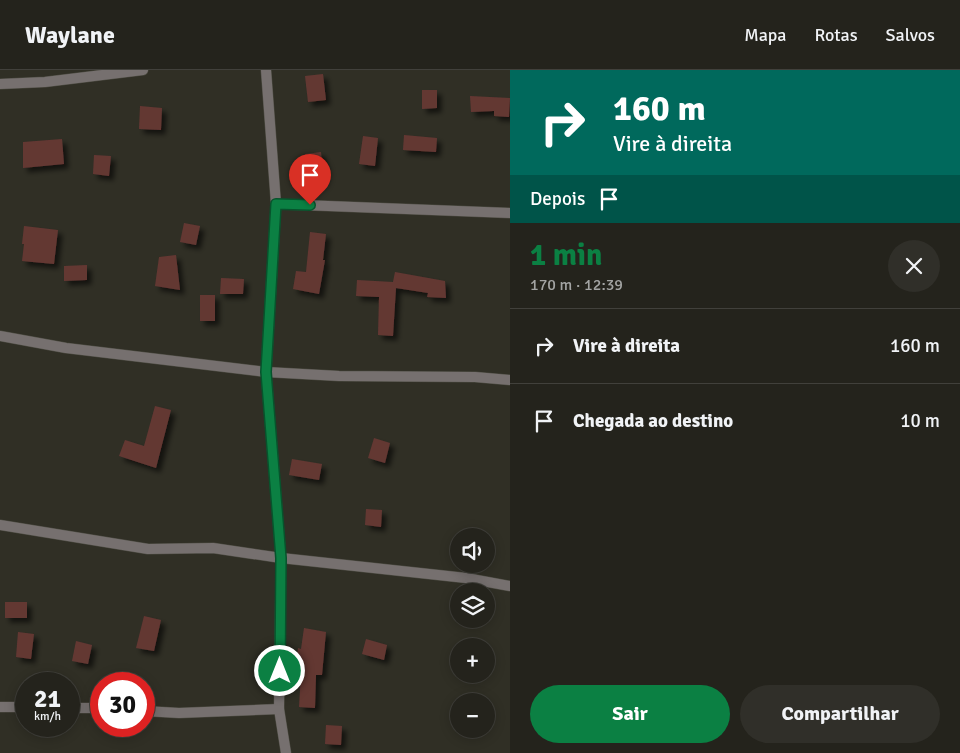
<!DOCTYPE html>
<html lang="pt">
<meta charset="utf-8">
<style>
body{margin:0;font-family:Signika,sans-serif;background:#302f29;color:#f1f3f6;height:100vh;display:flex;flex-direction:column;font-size:19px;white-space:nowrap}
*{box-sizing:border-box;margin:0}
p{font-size:16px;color:#a3a4a3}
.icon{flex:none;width:28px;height:28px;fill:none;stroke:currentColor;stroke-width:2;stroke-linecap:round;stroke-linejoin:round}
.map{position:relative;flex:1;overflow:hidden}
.panel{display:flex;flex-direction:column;background:#24231c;width:450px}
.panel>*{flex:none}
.hud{background:#00695c;color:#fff;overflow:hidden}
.buttons{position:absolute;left:450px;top:458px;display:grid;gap:10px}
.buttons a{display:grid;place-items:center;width:45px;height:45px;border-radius:50%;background:#24231c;box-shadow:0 2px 12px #0003,0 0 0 1px #41403b;font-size:25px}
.speed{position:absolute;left:15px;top:602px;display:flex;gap:10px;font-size:25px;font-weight:700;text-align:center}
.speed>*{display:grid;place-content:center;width:65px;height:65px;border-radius:50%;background:#24231c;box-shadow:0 2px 12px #0003,0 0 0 1px #41403b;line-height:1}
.speed small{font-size:12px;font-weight:400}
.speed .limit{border:8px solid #d22;background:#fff;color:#111}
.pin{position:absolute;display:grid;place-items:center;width:42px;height:42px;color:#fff;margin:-51px -21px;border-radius:50% 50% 50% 0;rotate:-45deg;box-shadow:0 0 5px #0007}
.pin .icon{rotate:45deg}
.me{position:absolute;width:55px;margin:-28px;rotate:0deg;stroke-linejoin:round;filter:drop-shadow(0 0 4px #0008)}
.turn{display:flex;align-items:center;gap:18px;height:105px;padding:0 20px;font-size:22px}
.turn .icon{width:65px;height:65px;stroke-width:2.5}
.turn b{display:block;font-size:35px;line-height:42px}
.then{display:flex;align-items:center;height:48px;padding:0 20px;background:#0003;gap:10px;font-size:19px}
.round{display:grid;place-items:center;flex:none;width:52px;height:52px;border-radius:26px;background:#302f29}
.overview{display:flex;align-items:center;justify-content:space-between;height:85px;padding:0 20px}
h1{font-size:30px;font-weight:700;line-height:38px;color:#0b8043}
.action{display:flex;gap:10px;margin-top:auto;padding:10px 20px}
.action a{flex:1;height:58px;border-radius:30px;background:#0b8043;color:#fff;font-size:20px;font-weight:700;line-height:58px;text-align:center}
.action a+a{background:#302f29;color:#f1f3f6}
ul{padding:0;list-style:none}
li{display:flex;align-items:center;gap:15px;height:75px;padding:0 20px;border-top:1px solid #41403b}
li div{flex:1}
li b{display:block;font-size:19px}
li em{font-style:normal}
header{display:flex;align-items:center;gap:30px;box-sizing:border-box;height:70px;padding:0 25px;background:#24231c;border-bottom:1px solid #41403b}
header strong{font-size:24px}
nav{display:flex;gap:28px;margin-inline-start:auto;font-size:18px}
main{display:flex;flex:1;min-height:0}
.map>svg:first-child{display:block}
</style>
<header>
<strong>Waylane</strong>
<nav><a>Mapa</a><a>Rotas</a><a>Salvos</a></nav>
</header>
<main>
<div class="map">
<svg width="510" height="683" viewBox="0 0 510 683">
<defs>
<filter id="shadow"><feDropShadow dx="4.5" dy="4.5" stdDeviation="2.5" flood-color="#0009"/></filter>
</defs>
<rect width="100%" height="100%" fill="#302f25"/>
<!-- building -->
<g fill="#643733" filter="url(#shadow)">
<polygon points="323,4 326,30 308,32 305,6"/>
<polygon points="422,20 437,20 437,38 422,39"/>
<polygon points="470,26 510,28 509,47 494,46 494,41 471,42"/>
<polygon points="140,36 162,38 161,60 139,59"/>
<polygon points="404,65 437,68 436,82 403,80"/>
<polygon points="363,66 378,68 375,96 359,94"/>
<polygon points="62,69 64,94 23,98 23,72"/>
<polygon points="321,82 323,106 307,108 305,84"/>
<polygon points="94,85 111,86 109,106 93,104"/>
<polygon points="184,153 200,156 196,175 180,172"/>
<polygon points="24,156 58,160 54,194 22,191 24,174 22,174"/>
<polygon points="310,162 326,164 323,190 325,190 319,224 293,219 296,201 306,202"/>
<polygon points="176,185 180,220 155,216 159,187"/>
<polygon points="87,195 87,210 64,211 64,196"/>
<polygon points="395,202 445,211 446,228 427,227 428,223 396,218 393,266 378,265 379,227 356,226 357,210 393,212"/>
<polygon points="221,208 244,209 243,224 220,224"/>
<rect x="200" y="225" width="15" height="26"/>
<polygon points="155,336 171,340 156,398 119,386 125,370 144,376"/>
<polygon points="374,368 390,373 385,393 368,388"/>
<polygon points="292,389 322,394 319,410 289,405"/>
<polygon points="366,439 382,440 381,457 365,455"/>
<rect x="5" y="532" width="22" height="16"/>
<polygon points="144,546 161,550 154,581 136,578"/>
<polygon points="304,558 326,562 322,605 316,605 315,638 299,637 301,603 295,603 298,578 301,579"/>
<polygon points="18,562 34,564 31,589 16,587"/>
<polygon points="366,569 387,575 384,590 362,584"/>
<polygon points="76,571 92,575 88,594 72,591"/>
<polygon points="326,655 342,656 341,675 325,674"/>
</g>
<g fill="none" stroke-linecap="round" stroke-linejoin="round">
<defs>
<g id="minor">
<polyline points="266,0 276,134 266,302 281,488 279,639 286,683"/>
<polyline points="0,14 45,12 143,0"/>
<polyline points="276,134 510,143"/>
<polyline points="0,266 66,278 266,302 339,306 475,307 510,310"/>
<polyline points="0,455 148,479 213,478 281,488 466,508 510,516"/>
<polyline points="0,637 26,637"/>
<polyline points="69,638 101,638"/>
<polyline points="144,641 179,643 279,639"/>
</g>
</defs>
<!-- minor casing -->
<use href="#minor" stroke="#4e4d44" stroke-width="11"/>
<!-- minor -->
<use href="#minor" stroke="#76706f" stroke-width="10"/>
</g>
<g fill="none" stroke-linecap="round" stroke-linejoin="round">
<defs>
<polyline id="route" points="280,601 281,488 266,302 276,134 310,135"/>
</defs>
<!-- route casing -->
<use href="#route" stroke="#07532c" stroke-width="12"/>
<!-- route -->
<use href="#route" stroke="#0b8043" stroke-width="9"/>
</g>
</svg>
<div class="buttons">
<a><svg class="icon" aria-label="sound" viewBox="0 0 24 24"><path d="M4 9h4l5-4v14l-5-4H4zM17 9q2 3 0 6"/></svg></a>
<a><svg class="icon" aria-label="layers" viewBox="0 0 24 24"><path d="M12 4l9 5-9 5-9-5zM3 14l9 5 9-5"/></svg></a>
<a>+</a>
<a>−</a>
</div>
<div class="speed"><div>21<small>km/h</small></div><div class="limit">30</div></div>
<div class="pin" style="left:310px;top:135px;background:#d93025"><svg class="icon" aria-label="arrive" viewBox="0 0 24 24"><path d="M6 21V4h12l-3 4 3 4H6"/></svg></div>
<svg class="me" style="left:280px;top:601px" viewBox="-20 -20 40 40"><circle r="17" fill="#0b8043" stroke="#fff" stroke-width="3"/><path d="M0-11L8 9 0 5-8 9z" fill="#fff"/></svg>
</div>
<section class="panel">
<div class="hud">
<div class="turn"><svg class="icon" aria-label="right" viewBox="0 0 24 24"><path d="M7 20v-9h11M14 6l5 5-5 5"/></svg><div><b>160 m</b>Vire à direita</div></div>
<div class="then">Depois<svg class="icon" aria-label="arrive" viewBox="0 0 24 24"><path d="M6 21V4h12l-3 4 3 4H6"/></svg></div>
</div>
<div class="overview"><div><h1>1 min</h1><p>170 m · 12:39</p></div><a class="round"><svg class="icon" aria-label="close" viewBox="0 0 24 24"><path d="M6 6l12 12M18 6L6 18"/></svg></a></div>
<ul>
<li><svg class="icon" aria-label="right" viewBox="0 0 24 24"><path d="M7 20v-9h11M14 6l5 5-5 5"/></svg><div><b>Vire à direita</b></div><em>160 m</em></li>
<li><svg class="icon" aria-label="arrive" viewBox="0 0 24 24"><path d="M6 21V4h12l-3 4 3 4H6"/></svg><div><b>Chegada ao destino</b></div><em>10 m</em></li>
</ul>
<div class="action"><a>Sair</a><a>Compartilhar</a></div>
</section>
</main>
